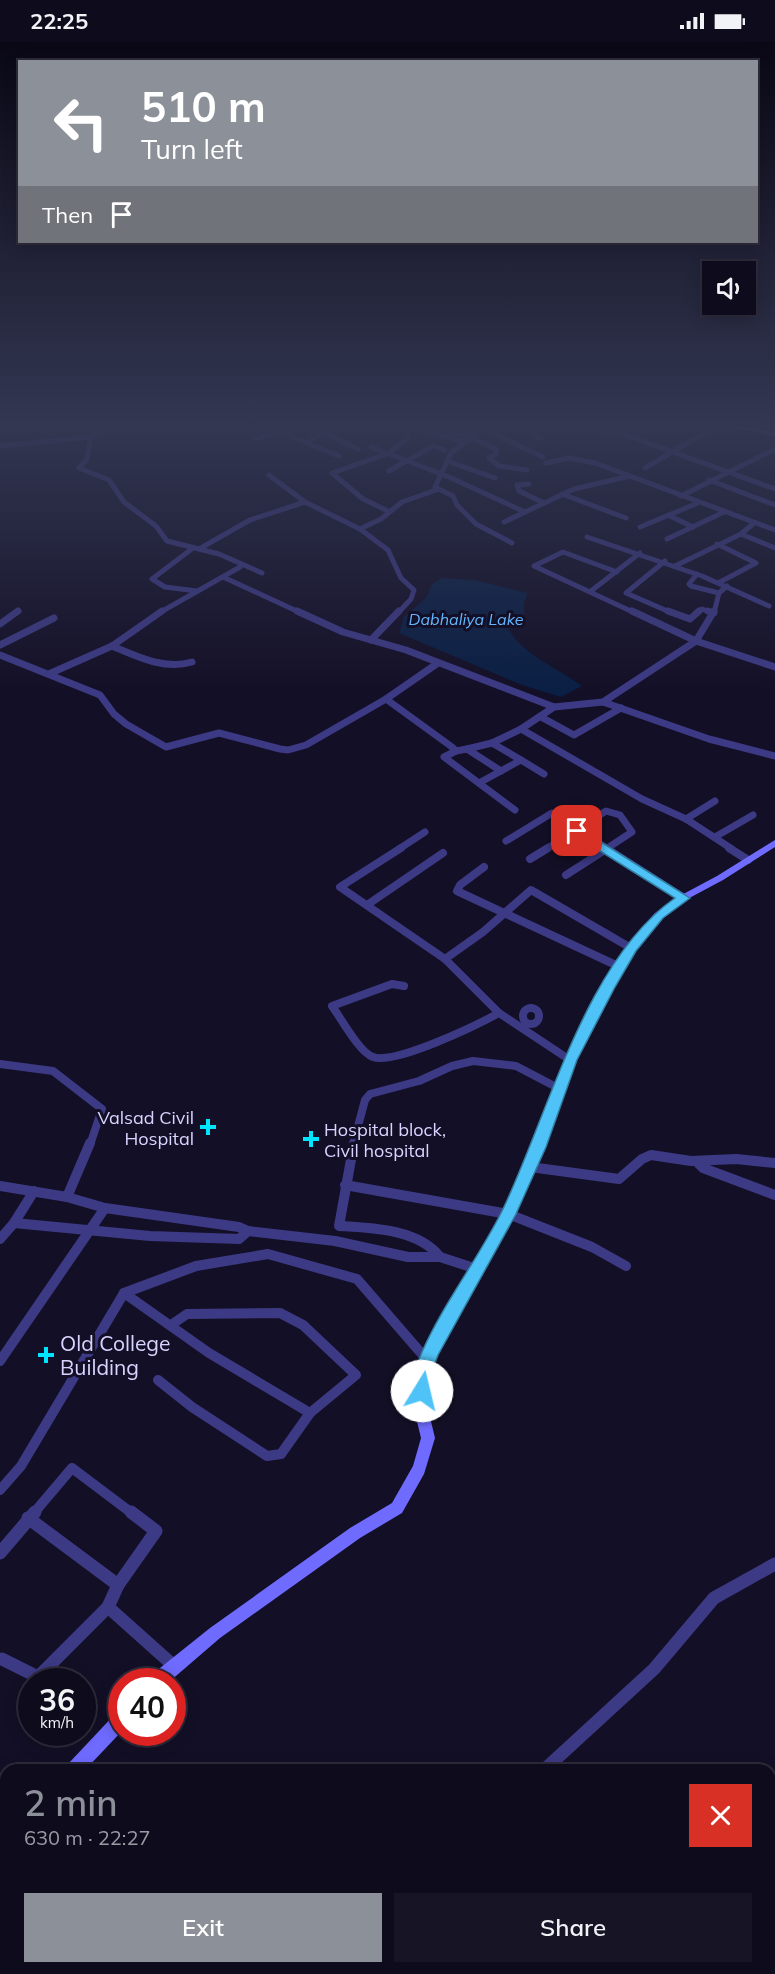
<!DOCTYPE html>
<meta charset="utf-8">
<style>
body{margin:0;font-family:Mulish,sans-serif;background:#171425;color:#f1f3f6;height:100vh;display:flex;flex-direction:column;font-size:22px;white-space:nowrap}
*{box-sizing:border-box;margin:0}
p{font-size:20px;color:#9b9ba3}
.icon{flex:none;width:33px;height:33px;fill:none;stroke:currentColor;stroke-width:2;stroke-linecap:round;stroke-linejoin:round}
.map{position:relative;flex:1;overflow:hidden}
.details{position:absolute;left:0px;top:1722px;width:776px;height:210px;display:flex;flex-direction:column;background:#0e0b1c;border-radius:18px 18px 0 0;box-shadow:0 3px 15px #0003,0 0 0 2px #2e2b3b}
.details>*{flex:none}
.banner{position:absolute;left:18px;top:18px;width:740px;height:183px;border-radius:0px;box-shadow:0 3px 15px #0003,0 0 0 2px #2e2b3b;background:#8c9099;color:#fff;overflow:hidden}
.controls{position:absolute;left:702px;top:219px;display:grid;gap:12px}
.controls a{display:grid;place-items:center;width:54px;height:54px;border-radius:0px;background:#0e0b1c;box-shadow:0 3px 15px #0003,0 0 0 2px #2e2b3b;font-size:30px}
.speed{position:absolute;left:18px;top:1626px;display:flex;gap:12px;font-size:30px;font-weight:700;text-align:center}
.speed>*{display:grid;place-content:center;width:78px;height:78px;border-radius:50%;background:#0e0b1c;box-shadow:0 3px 15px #0003,0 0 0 2px #2e2b3b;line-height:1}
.speed small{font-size:15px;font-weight:400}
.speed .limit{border:9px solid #d22;background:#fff;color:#111}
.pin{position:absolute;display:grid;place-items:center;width:51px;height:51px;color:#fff;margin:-26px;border-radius:12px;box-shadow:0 3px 9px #0006}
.me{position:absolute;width:66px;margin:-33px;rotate:9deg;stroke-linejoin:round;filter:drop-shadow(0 0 4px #0008)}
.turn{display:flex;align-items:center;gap:21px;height:126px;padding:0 24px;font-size:27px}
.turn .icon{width:78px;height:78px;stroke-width:2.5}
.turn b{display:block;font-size:42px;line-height:51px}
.then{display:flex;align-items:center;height:57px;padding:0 24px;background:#0003;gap:12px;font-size:22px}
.round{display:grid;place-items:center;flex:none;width:63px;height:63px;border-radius:0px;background:#171425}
.overview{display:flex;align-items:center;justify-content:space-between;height:102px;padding:0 24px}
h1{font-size:36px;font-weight:600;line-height:45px;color:#8c9099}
.primary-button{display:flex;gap:12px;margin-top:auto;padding:12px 24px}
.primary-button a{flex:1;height:69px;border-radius:0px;background:#8c9099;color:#fff;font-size:24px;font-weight:600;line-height:69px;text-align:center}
.primary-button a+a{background:#171425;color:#f1f3f6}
.status{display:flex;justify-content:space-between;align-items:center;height:42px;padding:0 30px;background:#0e0b1c;direction:ltr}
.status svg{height:16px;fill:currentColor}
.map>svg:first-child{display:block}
</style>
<div class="status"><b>22:25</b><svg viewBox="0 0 49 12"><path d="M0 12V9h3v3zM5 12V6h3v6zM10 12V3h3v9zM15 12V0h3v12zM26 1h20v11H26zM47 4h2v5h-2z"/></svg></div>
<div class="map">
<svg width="775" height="1932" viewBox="0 0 775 1932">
<rect width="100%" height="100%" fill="#130f26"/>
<!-- water -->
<path fill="#0a1f44" d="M442,536L474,538L528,551L524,561V573L506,580C514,609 558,626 582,644L561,655L522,643L399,591L404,575L426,556L432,542Z"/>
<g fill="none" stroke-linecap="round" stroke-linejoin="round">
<!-- street-far4 -->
<g stroke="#3d3a85" stroke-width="5">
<polyline points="118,381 91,395 87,417 79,426 109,438 124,460 156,484 167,499 219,512 262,531"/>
<polyline points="209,381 219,381"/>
<polyline points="257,381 339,414"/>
<polyline points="302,381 358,407"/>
<polyline points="418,381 471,395 497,408 496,412 489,416 499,424 527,428"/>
<polyline points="490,381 451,411 435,445 453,454 457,463 476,482 512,501"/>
<polyline points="413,385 464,400"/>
<polyline points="481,386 543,415"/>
<polyline points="612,388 775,447"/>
<polyline points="603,392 626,381"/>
<polyline points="256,397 297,381"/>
<polyline points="541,397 527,386 543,381"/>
<polyline points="307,401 339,381"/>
<polyline points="0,404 91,395"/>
<polyline points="371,405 449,435 525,470"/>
<polyline points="447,419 495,436"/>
<polyline points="546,421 569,416 595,421 775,488"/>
<polyline points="645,426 720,382"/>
<polyline points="389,429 433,404 445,408"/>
<polyline points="269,433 305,460 360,487 381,477 402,460 439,447"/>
<polyline points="709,438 775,463"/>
<polyline points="529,442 517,443 519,449 544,461"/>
<polyline points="562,452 626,476"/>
<polyline points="681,454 775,407"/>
<polyline points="388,469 363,457 332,431 389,411 408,396 410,384 415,381"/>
<polyline points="668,473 693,485"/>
<polyline points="504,480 574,447 630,434"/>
<polyline points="640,485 698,461"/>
<polyline points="360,487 388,508 401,536 414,548 411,557 398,571"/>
<polyline points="741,492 775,506"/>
<polyline points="587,495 702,534 769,564"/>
<polyline points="667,497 724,470"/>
<polyline points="717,502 756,521 720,540"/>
<polyline points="193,506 152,537 165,545 197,549"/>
<polyline points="199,507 250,478 305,460"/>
<polyline points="665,519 626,551 672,571"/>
<polyline points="675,524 741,492 753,482"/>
<polyline points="617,530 563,510 534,524 635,571"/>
<polyline points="697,532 689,542 691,544 719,551"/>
<polyline points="223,535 301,571"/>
<polyline points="591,549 640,511"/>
<polyline points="16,571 18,569"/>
<polyline points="159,571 240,525"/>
<polyline points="698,571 702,567 713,571"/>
<polyline points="714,571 719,551 727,544"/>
</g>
<!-- street-far3 -->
<g stroke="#3d3a85" stroke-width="7">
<polyline points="297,569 343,590 406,608 554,665 603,660 696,599 714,569"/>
<polyline points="632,569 696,599 775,625"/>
<polyline points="668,569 690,577 699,569"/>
<polyline points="708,569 714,571"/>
<polyline points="0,582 18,569"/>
<polyline points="371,598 399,569"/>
<polyline points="0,603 54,576"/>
<path d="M112,604C138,615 164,628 192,620"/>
<polyline points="0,613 100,653 114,672 126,682 166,705 219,691 280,707 288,708 306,703 386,657 438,621"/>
<polyline points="51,631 112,604 162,569"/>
<polyline points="386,657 452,705 456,709 444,715 515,768"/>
<polyline points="603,660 709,697 775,714"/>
<polyline points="541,675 574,693 621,666"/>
<polyline points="521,687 554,665"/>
<polyline points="467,707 492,701"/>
<polyline points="456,709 467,707 501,729"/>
<polyline points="521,718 492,701 521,687 642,757 686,777 732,807"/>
<polyline points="479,741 521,718 544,732"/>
<polyline points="686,777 715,759"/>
<polyline points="715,795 753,773"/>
<polyline points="506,799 552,771 608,807"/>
<polyline points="399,807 425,790"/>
<polyline points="546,807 606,769 620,773 632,790 606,807"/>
</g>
<!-- street-far2 -->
<g stroke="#3d3a85" stroke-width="8">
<polyline points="401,806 340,845 445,917 499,971 570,1018"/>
<polyline points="606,806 684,856"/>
<polyline points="729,806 748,818"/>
<polyline points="530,817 548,806"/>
<polyline points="484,825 460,843 457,849 620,925"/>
<polyline points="566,833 608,806"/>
<polyline points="367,863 443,811"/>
<polyline points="445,917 483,890 531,848 631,906"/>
<path d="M404,944L392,942L332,964C341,976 359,1010 373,1015C395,1023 477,983 499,971"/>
<circle cx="531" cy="974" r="8"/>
<polyline points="0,1022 53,1029 102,1067 90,1103"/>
<polyline points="353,1103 365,1058 370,1052 419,1039 452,1024 473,1019 516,1024 560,1047"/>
</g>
<!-- street-far1 -->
<g stroke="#3d3a85" stroke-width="10">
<path d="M354,1101L339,1184C372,1186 418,1187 440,1215"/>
<polyline points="696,1119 703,1126 775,1153"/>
<polyline points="530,1125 619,1137 642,1117 651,1113 691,1119 736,1117 775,1121"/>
<polyline points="345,1143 508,1172 592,1205 626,1224"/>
<polyline points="0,1144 67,1155 105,1166 239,1185 248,1189 335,1199 408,1215 440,1215 477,1227"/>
<polyline points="67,1155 90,1101"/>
<polyline points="14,1181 150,1194 239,1197 248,1189"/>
<polyline points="0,1197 14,1181 34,1149"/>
<polyline points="124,1251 209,1311 310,1371"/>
<polyline points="0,1319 105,1166"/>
<polyline points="158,1338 192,1365 267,1414 281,1412 310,1371 356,1333 303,1283 280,1271 187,1272 171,1283"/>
<polyline points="0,1448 21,1424 124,1251 196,1224 268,1212 357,1237 427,1318"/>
<polyline points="33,1472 72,1426 133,1472"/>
</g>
<!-- street -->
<g stroke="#3d3a85" stroke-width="13">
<polyline points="28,1476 118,1543"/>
<polyline points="0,1511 35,1470"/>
<polyline points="108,1565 174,1624"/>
<polyline points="2,1617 38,1635 108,1565 118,1543 156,1489 131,1470"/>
<polyline points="544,1728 654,1627 714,1556 775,1522"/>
<polyline points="324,1932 331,1926"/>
</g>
<!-- secondary -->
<g fill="#6f6bff" fill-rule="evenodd">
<polygon points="775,798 775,805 723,838 680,861 661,875 635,908 575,1018 544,1105 512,1176 436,1313 429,1332 428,1367 435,1396 424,1432 402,1471 360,1496 220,1596 169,1640 148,1640 150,1634 210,1586 350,1486 392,1461 413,1424 421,1396 414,1367 415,1332 423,1310 503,1169 532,1105 565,1018 627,903 655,871 674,857 717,834"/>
<polygon points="122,1669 122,1689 85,1728 66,1728 68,1722 116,1671"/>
<polygon points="6,1793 6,1815 0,1818 0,1796"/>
</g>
<!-- primary -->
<polygon fill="#c25bff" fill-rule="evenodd" points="711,381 723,381 775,390 775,394"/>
</g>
<!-- sky -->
<linearGradient id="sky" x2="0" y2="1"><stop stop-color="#0a0815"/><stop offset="0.59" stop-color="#333752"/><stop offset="1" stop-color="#333752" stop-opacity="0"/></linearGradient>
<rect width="775" height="651" fill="url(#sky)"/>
<!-- route -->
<path fill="#4fc3f7" stroke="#337fa1" stroke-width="1.5" d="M577,785L690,856L663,876L636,909L615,945L577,1018L546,1105L516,1172L438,1313L431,1332L428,1355L422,1358L415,1355C409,1340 416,1324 422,1310C444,1260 479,1216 503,1167C549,1071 585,919 675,856L573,792V786Z"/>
<!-- markers -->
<g fill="#00e5ff" stroke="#130f26" stroke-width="2">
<path d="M205 1076h6v6h6v6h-6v6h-6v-6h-6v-6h6z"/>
<path d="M308 1088h6v6h6v6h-6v6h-6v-6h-6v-6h6z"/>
<path d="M43 1304h6v6h6v6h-6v6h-6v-6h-6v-6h6z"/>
</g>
<g text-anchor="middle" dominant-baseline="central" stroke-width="6" stroke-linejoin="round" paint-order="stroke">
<!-- far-water labels -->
<g font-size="16" font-style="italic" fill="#62b6ff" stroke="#130f26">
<text x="466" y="577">Dabhaliya Lake</text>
</g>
<!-- poi labels -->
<g font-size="18" fill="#d9d4ff" stroke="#130f26" text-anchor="end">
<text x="194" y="1075">Valsad Civil<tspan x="194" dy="21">Hospital</tspan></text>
<text x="324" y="1087" text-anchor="start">Hospital block,<tspan x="324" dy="21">Civil hospital</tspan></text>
</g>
<!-- near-poi labels -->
<g font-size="21" fill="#d9d4ff" stroke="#130f26" text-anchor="start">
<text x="60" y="1301">Old College<tspan x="60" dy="24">Building</tspan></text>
</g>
</g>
</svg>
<div class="controls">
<a><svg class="icon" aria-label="sound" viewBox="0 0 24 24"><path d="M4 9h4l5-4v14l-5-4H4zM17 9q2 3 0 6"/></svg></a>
</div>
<div class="speed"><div>36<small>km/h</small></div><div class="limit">40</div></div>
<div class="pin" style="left:577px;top:789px;background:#d93025"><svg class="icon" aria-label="arrive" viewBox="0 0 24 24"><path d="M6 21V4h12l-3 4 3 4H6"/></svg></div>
<svg class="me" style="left:422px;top:1349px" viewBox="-20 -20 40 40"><circle r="19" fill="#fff"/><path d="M0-13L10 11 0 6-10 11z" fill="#4fc3f7"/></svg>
<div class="banner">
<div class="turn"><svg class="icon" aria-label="left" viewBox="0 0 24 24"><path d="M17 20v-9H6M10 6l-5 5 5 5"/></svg><div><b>510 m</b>Turn left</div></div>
<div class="then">Then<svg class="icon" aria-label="arrive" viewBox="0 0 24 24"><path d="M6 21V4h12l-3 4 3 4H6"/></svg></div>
</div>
<section class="details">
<div class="overview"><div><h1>2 min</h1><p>630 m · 22:27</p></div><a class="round" style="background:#d93025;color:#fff"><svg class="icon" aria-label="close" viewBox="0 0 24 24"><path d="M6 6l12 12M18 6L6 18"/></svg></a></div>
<div class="primary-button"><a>Exit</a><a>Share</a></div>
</section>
</div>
